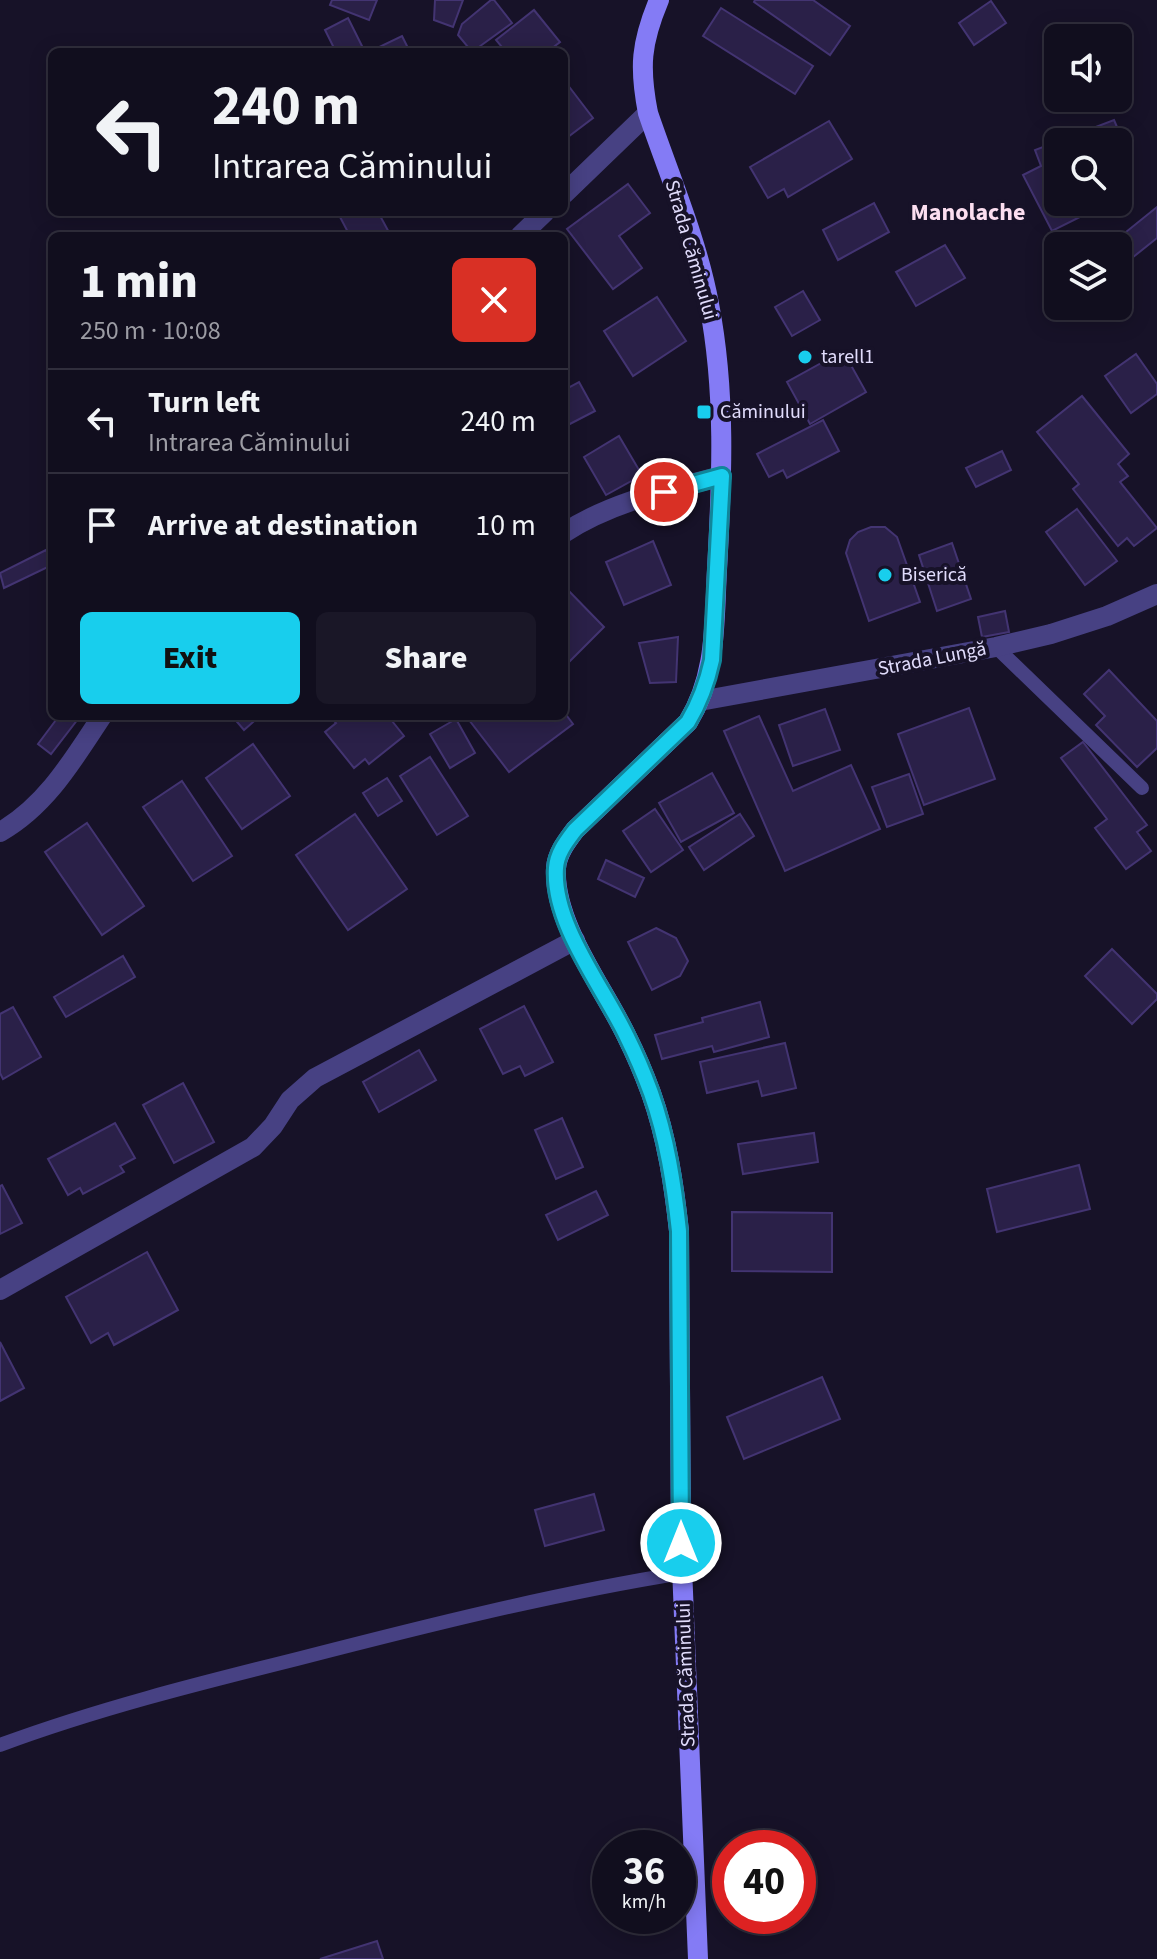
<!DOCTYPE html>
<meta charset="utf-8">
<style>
body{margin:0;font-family:"Source Sans 3",sans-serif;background:#1a1727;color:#f1f3f6;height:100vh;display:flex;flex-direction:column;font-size:30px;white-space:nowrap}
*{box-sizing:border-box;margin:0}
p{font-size:26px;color:#9c9ca4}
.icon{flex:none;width:44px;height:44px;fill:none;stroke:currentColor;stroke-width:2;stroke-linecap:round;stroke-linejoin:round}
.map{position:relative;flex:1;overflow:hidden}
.panel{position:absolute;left:48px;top:232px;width:520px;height:488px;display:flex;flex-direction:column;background:#110e1e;border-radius:12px;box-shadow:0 4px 20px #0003,0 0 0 2px #302e3c}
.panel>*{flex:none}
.guide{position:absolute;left:48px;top:48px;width:520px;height:168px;border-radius:12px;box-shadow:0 4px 20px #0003,0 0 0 2px #302e3c;background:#110e1e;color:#f1f3f6;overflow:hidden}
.controls{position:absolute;left:1044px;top:24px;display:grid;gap:16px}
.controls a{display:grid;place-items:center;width:88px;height:88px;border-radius:12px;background:#110e1e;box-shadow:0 4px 20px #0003,0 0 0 2px #302e3c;font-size:40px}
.speed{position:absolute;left:592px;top:1830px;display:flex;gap:16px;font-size:40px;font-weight:700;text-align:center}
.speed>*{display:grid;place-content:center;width:104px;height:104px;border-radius:50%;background:#110e1e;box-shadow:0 4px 20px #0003,0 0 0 2px #302e3c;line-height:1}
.speed small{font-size:20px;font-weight:400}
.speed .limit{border:12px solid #d22;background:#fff;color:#111}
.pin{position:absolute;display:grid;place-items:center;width:68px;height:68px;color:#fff;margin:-34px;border:4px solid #fff;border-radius:50%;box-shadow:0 2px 8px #0007}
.me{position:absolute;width:88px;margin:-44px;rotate:0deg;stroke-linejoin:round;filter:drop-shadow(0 0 6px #0008)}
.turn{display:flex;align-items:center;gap:28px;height:168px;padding:0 32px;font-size:36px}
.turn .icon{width:104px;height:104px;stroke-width:2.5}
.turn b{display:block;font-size:56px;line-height:68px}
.round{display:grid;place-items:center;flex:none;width:84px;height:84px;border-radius:12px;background:#1a1727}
.overview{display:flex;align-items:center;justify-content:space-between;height:136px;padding:0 32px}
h1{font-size:48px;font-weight:800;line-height:60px}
.cta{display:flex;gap:16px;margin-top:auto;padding:16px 32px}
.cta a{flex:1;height:92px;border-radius:12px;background:#18ceed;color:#111;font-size:32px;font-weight:800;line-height:92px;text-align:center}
.cta a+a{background:#1a1727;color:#f1f3f6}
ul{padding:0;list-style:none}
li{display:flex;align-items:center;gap:24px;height:104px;padding:0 32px;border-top:2px solid #302e3c}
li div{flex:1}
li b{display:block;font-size:30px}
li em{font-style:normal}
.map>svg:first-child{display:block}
</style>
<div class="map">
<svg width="1157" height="1959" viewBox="0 0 1157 1959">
<rect width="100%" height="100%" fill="#171228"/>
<!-- building -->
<g fill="#2a2048" stroke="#433472" stroke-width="2">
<polygon points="332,0 377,0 369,20 330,5"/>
<polygon points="435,0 463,0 453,27 434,20"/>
<polygon points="491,0 494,0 512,23 472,52 458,35 462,24"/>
<polygon points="755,0 813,0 850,26 830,55 754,2"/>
<polygon points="991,1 1006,23 974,45 959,23"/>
<polygon points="721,8 813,66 795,94 703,36"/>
<polygon points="534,10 560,42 547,52 506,52 496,40"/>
<polygon points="348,18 365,52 336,52 325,30"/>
<polygon points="402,36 410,52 376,52 375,49"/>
<polygon points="564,80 593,118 564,140"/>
<polygon points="1114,120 1123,141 1058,142 1058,202 1095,202 1098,208 1052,231 1023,175 1041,166 1035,150"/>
<polygon points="829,121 852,159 788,197 784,189 768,198 750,167"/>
<polygon points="628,184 650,213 619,236 642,268 613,289 567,229"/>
<polygon points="874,203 889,232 838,260 823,230"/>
<polygon points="1157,207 1157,238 1132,258 1116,240"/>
<polygon points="350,212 378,212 391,236 350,236 340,217"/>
<polygon points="945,245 965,278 916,306 896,272"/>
<polygon points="803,291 820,320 792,336 775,307"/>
<polygon points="657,297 686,341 633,376 604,331"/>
<polygon points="843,351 866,392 810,424 787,382"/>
<polygon points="1136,354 1157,384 1157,394 1131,413 1105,376"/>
<polygon points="579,382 595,411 564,427 564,390"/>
<polygon points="1082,396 1129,454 1118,464 1128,476 1120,482 1157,528 1134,546 1127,538 1118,546 1073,489 1079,484 1037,432"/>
<polygon points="823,420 839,451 787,478 783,470 769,477 757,454"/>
<polygon points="619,436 642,475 606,495 584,457"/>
<polygon points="1002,451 1011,470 976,487 966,468"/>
<polygon points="1077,509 1117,561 1085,585 1046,532"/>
<polygon points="871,527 885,527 897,537 920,602 869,621 846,553 850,540 858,532"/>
<polygon points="653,541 671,585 624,605 606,562"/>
<polygon points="952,543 971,599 937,611 919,555"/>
<polygon points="46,550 52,565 4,588 0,573"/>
<polygon points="564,586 604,627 570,661 564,655"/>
<polygon points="1005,611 1009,632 982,637 978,617"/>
<polygon points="678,637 676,682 650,683 639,643"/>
<polygon points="1109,670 1157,721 1157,748 1137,767 1096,725 1105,716 1084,694"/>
<polygon points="969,708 995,779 924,805 898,734"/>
<polygon points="825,709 840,750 793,766 779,725"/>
<polygon points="564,712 573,724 509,772 466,716 564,716"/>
<polygon points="59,716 74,716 78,719 51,754 38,744"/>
<polygon points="232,716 260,716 244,730"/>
<polygon points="330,716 388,716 404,736 369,764 365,759 354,768 325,732 336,723"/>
<polygon points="759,716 793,791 851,765 880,829 785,871 724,731"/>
<polygon points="456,719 475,753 450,768 430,734"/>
<polygon points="1083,742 1147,825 1137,832 1151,851 1126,869 1095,828 1107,819 1061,758"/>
<polygon points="253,744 290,796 242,829 206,778"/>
<polygon points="430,757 468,816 437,835 400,776"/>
<polygon points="712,773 734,813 681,842 659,803"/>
<polygon points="909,774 923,814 887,827 872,787"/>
<polygon points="387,778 402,801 378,816 363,793"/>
<polygon points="182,781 232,856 193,881 143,807"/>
<polygon points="655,809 683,850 651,872 623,831"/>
<polygon points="355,814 407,889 348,930 296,855"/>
<polygon points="740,814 754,836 704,870 689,847"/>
<polygon points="87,823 144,906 102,935 45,852"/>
<polygon points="606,860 644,878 635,897 598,879"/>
<polygon points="656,928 676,938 688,961 680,976 652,990 628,942"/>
<polygon points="1112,949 1157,994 1157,999 1132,1024 1085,976"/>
<polygon points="123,956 135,977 66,1017 54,997"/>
<polygon points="760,1002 769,1037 714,1052 712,1046 662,1059 655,1035 703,1022 702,1018"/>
<polygon points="524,1006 553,1062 525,1076 520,1066 503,1074 480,1029"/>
<polygon points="13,1007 41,1057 3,1079 0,1073 0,1014"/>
<polygon points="785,1043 796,1088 762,1096 758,1081 707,1093 700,1062"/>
<polygon points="419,1050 436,1080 379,1112 363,1082"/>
<polygon points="183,1083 214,1142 174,1163 143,1105"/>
<polygon points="562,1118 583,1167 556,1179 535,1130"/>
<polygon points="115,1123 135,1158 120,1166 124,1172 83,1194 80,1188 68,1195 48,1159"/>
<polygon points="814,1133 818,1162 743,1174 738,1144"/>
<polygon points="1079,1165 1090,1209 997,1232 987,1189"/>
<polygon points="2,1185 22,1223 0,1234 0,1186"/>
<polygon points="596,1191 608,1215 558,1240 546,1215"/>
<polygon points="732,1212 832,1213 832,1272 732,1271"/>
<polygon points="147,1252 178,1310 114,1345 108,1333 91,1343 66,1297"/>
<polygon points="0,1342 24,1388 0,1401"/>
<polygon points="822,1377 840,1419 744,1459 727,1417"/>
<polygon points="594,1494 604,1530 545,1546 535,1510"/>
<polygon points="377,1941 383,1959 320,1959"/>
</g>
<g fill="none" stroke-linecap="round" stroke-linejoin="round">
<!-- lane -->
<g stroke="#474183" stroke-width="14">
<polyline points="996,647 1142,788"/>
<path d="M0,1745C97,1709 197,1684 297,1659C425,1626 552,1594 682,1573"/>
</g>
<!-- street -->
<g stroke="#474183" stroke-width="20">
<polyline points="564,194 648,113"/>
<polyline points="520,236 545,212"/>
<path d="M564,533C611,502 668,490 722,476"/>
<polyline points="700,701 996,647 1051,634 1107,616 1157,594"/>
<path d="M0,832C46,806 73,760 102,716"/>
<polyline points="0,1290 253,1147 273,1126 290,1100 315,1078 575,940"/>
</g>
<!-- secondary -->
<path stroke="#847bf5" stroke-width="20" d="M659,0C641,43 639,67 648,113C669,175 697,239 709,304C726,392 722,480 717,570C714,624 717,675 688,722L575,830C566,842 557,854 556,868C553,924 604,988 627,1037C636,1055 644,1074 651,1093C667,1138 674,1185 679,1231L681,1543L698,1959"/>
</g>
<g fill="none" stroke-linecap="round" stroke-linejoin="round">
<defs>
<path id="route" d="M664,492L722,476L712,660C707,683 700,702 688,722L575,830C566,842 557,853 556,868C552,924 604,988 627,1037C636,1055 644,1074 651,1093C667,1138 674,1185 679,1231L681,1543"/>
</defs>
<!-- route casing -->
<use href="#route" stroke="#10869a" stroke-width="20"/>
<!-- route -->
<use href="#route" stroke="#18ceed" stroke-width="14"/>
</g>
<!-- markers -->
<g fill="#18ceed" stroke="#171228" stroke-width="3">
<circle cx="805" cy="357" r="8"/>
<rect x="696" y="404" width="16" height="16" rx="4"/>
<circle cx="885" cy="575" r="8"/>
</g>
<g text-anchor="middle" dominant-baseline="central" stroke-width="8" stroke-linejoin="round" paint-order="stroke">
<!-- street labels -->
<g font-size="20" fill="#e1dcfc" stroke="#171228">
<text transform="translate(691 250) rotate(74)">Strada Căminului</text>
<text transform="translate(932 659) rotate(-11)">Strada Lungă</text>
<text transform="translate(686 1675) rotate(-92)">Strada Căminului</text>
</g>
<!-- poi labels -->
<g font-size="20" fill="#e1dcfc" stroke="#171228" text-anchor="start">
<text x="821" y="357">tarell1</text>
<text x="720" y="412">Căminului</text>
<text x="901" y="575">Biserică</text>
</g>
<!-- quarter labels -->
<g font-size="24" font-weight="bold" fill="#fcdef0" stroke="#171228">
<text x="968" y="212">Manolache</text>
</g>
</g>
</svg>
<div class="controls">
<a><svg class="icon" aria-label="sound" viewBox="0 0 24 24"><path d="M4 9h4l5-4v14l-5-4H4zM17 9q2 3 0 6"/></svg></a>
<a><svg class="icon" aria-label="search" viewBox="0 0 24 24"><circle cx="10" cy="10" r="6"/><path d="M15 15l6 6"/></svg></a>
<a><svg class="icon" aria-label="layers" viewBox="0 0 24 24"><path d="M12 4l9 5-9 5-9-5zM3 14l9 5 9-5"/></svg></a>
</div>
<div class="speed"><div>36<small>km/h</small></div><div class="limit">40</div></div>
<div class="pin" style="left:664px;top:492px;background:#d93025"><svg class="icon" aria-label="arrive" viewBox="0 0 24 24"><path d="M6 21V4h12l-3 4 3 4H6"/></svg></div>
<svg class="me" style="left:681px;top:1543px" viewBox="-20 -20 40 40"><circle r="17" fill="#18ceed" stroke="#fff" stroke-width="3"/><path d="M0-11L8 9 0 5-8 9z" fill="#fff"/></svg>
<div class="guide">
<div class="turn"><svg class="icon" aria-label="left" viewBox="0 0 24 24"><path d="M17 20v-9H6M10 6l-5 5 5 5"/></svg><div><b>240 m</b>Intrarea Căminului</div></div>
</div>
<section class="panel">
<div class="overview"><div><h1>1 min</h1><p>250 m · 10:08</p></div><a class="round" style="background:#d93025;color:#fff"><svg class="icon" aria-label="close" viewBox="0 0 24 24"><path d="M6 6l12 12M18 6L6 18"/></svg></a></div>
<ul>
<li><svg class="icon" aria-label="left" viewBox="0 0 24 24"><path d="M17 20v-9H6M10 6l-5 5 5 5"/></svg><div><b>Turn left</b><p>Intrarea Căminului</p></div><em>240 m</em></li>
<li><svg class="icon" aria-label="arrive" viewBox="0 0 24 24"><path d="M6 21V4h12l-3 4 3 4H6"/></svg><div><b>Arrive at destination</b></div><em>10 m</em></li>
</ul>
<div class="cta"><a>Exit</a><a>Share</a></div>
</section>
</div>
